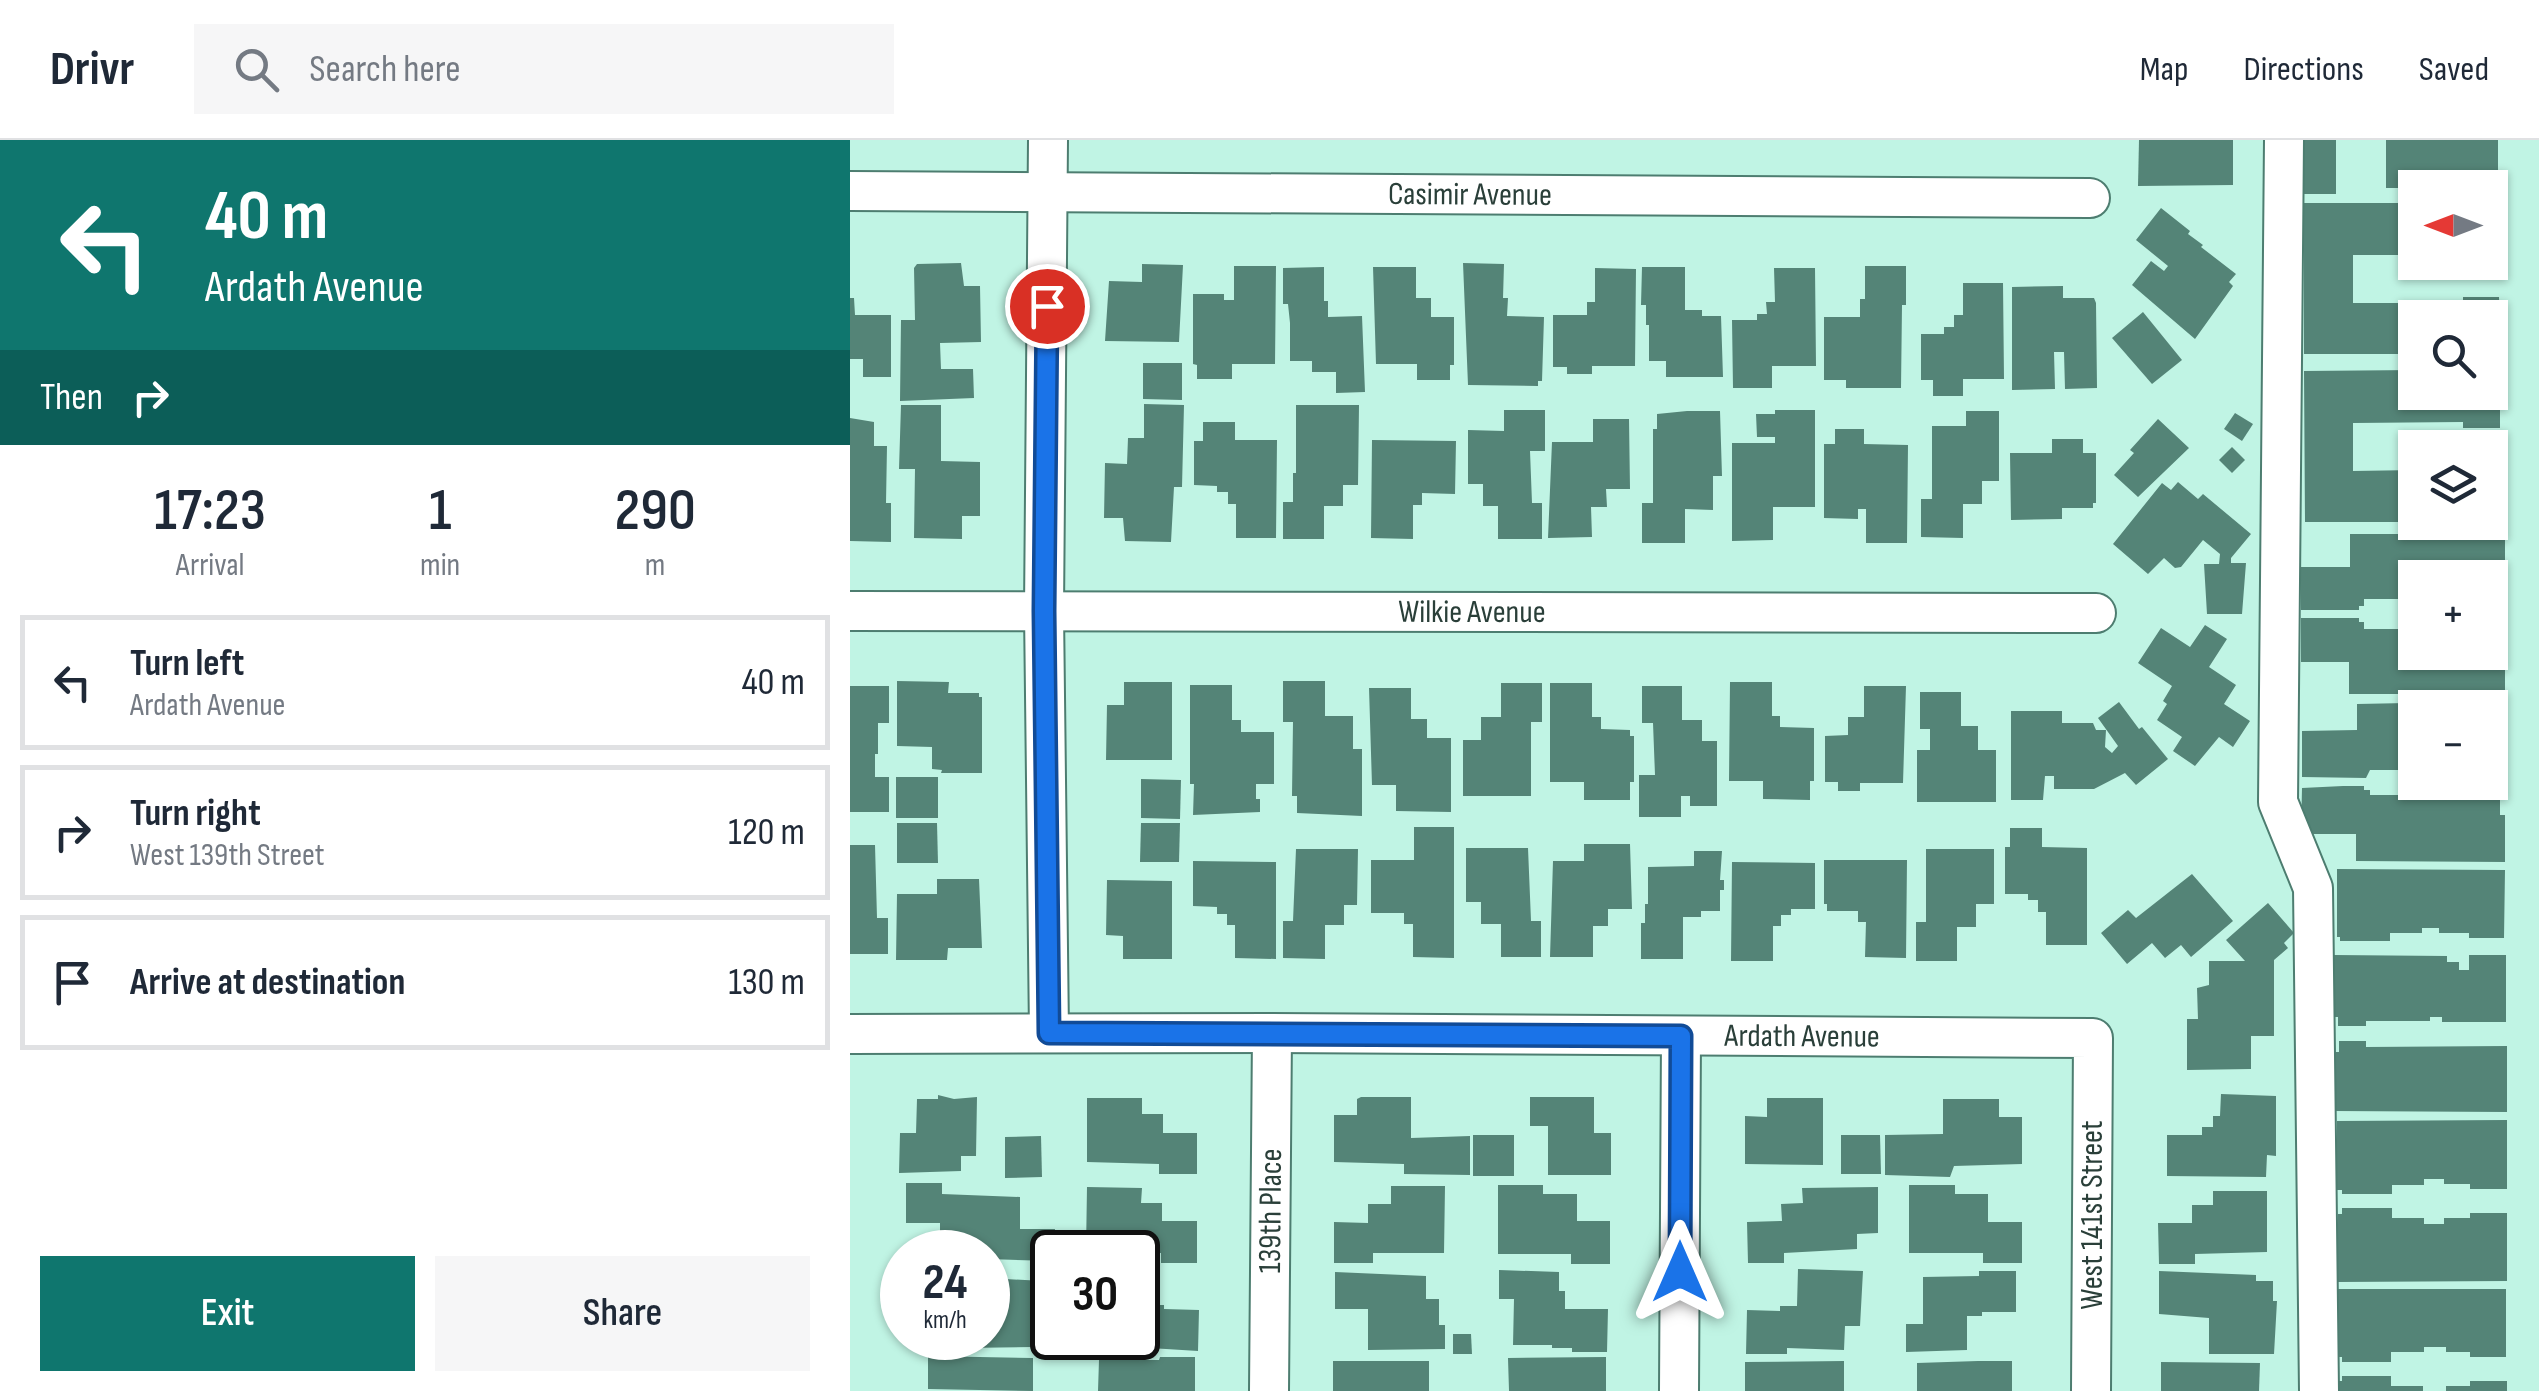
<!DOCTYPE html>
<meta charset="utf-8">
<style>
body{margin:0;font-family:"Sofia Sans Condensed",sans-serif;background:#f6f6f7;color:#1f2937;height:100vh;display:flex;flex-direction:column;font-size:38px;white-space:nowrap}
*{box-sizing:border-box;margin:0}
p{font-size:32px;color:#747a83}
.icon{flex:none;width:55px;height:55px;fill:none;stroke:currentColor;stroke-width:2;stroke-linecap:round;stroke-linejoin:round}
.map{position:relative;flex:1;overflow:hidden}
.side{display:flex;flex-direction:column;background:#fff;width:850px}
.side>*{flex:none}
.hud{background:#0f766e;color:#fff;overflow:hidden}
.needle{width:65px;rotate:270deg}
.controls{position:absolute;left:1548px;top:30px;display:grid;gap:20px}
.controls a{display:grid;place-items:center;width:110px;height:110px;border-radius:0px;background:#fff;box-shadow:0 2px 8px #0004;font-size:50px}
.speed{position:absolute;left:30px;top:1090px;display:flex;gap:20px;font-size:50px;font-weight:700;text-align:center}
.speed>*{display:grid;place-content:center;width:130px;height:130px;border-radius:50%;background:#fff;box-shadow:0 2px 8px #0004;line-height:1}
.speed small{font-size:25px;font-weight:400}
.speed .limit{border:5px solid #111;border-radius:15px;background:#fff;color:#111}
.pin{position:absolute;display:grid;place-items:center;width:85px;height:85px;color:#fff;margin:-42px;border:5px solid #fff;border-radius:50%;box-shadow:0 2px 10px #0007}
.me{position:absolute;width:110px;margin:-55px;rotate:0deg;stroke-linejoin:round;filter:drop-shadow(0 0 8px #0008)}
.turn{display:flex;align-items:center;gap:35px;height:210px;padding:0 40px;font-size:45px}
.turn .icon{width:130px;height:130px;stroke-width:2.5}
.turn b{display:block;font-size:70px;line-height:85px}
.then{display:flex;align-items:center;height:95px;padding:0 40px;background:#0003;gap:20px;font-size:38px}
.eta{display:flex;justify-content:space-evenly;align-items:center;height:170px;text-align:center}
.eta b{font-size:60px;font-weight:600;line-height:70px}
.cta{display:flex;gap:20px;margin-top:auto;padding:20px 40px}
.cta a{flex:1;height:115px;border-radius:0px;background:#0f766e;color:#fff;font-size:40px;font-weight:600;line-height:115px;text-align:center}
.cta a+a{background:#f6f6f7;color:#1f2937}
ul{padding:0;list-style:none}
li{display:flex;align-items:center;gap:30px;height:135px;margin:0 20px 15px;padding:0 20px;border:5px solid #e0e1e3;border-radius:0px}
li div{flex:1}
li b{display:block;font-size:38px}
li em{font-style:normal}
header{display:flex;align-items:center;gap:60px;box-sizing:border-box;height:140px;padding:0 50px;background:#fff;border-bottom:2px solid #e0e1e3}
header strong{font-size:48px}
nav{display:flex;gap:55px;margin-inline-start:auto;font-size:35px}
.search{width:700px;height:90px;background:#f6f6f7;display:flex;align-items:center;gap:25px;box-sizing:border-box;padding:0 35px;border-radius:0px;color:#747a83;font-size:38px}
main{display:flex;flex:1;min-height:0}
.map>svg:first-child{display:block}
</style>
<header>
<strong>Drivr</strong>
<div class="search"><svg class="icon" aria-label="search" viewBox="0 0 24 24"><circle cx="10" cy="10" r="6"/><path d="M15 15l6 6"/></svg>Search here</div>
<nav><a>Map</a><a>Directions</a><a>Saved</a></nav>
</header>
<main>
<section class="side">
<div class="hud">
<div class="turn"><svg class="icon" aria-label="left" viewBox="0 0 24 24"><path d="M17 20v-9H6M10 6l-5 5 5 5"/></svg><div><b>40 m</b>Ardath Avenue</div></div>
<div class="then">Then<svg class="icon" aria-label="right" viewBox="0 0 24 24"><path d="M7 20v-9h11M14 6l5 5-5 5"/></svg></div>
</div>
<div class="eta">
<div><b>17:23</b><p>Arrival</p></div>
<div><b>1</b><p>min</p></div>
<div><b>290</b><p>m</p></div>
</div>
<ul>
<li><svg class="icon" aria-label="left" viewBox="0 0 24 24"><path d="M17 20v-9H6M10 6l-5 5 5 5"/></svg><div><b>Turn left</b><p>Ardath Avenue</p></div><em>40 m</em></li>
<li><svg class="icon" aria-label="right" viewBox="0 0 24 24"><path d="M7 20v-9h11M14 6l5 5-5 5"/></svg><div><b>Turn right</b><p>West 139th Street</p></div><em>120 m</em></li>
<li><svg class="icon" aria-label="arrive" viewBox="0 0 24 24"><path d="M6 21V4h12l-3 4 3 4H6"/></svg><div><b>Arrive at destination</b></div><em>130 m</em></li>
</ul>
<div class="cta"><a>Exit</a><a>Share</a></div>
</section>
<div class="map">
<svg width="1689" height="1251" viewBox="0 0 1689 1251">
<rect width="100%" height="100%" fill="#c0f4e4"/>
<!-- building -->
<g fill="#548477">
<polygon points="1289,0 1383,0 1383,45 1288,46"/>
<rect x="1453" y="0" width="33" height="54"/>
<rect x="1536" y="0" width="112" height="48"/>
<polygon points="1454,63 1565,63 1565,115 1503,115 1503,163 1613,163 1613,157 1649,157 1651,214 1640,214 1640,178 1565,178 1565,214 1454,214"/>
<rect x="1640" y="63" width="10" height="57"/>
<polygon points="1311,68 1340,91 1338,94 1353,105 1351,107 1386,134 1379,142 1383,146 1345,199 1282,145 1301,121 1314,131 1318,126 1286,100"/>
<polygon points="111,123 114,146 130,146 131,202 90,203 91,229 123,229 124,258 50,261 51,180 65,180 64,128 67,124"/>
<polygon points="613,123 654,124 653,158 658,158 657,176 694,177 692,241 688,241 688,246 618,245"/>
<polygon points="292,124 333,125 329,202 255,201 259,141 292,142"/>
<polygon points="384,126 426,126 425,224 382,224 382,239 347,239 347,225 343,224 343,154 374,154 374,160 384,160"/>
<polygon points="1015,126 1056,126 1056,165 1052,165 1051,248 996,248 996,240 974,240 974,177 1010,177 1010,159 1015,159"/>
<polygon points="474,127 474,161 478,161 478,177 512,176 515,252 486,253 486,232 462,232 462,221 440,221 440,183 438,164 433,164 433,128"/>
<polygon points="523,127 566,127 566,158 581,158 581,177 604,177 604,225 600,225 600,240 567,240 567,224 526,224"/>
<polygon points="792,127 835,127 835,170 852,170 852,176 871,176 873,237 816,237 816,221 799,221 799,185 796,185 796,165 791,165"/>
<polygon points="745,128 786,129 785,226 742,226 742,234 717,234 717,227 703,227 703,175 737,175 737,162 745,162"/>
<polygon points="924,128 965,128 966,226 922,226 922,248 883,248 882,180 907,180 907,174 917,174 916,162 925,162"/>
<polygon points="1113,143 1153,143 1154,239 1113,239 1113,256 1083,256 1083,240 1071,240 1071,194 1094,194 1094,187 1104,187 1104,175 1113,175"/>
<polygon points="1213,146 1213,158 1244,158 1246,163 1247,248 1215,249 1214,212 1204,212 1205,249 1162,250 1162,147"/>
<polygon points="0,158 4,158 5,175 41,175 41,237 13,237 13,219 0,219"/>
<polygon points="1293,172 1332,220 1302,244 1262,198"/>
<polygon points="293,223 332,223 332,260 293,259"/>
<polygon points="1565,230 1565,252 1640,252 1640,230 1650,230 1650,288 1613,288 1613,282 1503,283 1503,331 1565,330 1565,382 1455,382 1454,231"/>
<polygon points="294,264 334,265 332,347 324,347 321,402 275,401 273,378 254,378 255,323 277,324 278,298 294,298"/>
<polygon points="51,265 91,265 91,321 130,322 130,376 112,376 112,399 64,398 65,329 49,329"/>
<polygon points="446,265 509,265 508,345 493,345 493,366 474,366 474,399 433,399 433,362 443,362 443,333 446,333"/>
<polygon points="654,270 695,270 695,311 680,311 682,363 692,363 692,399 648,399 648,366 633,366 633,344 618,344 618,290 654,291"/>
<polygon points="925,270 965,270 965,367 923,367 923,400 882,401 882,303 925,303 925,297 907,297 906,274 925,274"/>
<polygon points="837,271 870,271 872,336 863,336 863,370 835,369 835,403 792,403 792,363 803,363 803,289 807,289 807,274"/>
<polygon points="1116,271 1149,271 1149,341 1132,341 1132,364 1113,364 1113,398 1071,397 1071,359 1082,359 1082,286 1116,286"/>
<polygon points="1385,273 1403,284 1392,301 1374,289"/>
<polygon points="0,278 24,282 24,306 37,306 36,363 41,363 41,402 0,401"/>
<polygon points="743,279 779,279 780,349 756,349 757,367 741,367 742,397 698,398 702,302 743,302"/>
<polygon points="1308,279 1339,308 1288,357 1264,335 1284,313 1280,310"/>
<polygon points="353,282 385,282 385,300 427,300 426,398 386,398 386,364 378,364 378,352 367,352 367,346 344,345 344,301 353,301"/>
<polygon points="985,289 1014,289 1014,304 1058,305 1057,403 1016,403 1016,369 1008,369 1008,379 974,378 974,304 985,304"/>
<polygon points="1202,299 1233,299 1233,313 1246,313 1246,363 1243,363 1243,368 1212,368 1212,379 1161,380 1160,313 1202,313"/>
<polygon points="522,300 606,301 605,354 572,353 572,365 563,365 563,399 521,398"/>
<polygon points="1382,307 1395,320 1382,333 1369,320"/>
<polygon points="1640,324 1650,324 1651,381 1640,382"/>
<polygon points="1328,342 1348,359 1353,354 1401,394 1381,418 1381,423 1396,423 1392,474 1357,474 1354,424 1369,424 1370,414 1353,400 1331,427 1325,428 1314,418 1298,434 1263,404 1312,343 1321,350"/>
<polygon points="1500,394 1655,394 1655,438 1650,438 1650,464 1640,464 1640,438 1565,438 1565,459 1514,459 1514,466 1509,466 1509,470 1451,470 1450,427 1500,427"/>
<polygon points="1451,478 1509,478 1509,482 1514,482 1514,489 1565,489 1565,512 1640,512 1640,483 1650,483 1650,509 1655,509 1655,554 1499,554 1499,522 1451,522"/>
<polygon points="1355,485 1377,499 1359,527 1386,545 1374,564 1400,581 1383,607 1369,597 1345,626 1323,611 1332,597 1307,580 1317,564 1313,561 1322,546 1288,523 1311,488 1340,507"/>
<polygon points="47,541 99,542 98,553 129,553 129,557 132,557 132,633 91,633 92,630 82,629 82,607 47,606"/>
<polygon points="433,541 475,541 475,576 503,576 503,609 512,609 512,676 447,673 447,656 442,656 443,582 433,582"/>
<polygon points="274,542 322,542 322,620 256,620 257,565 274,565"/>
<polygon points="880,542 922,542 922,576 930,576 930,587 964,588 964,641 960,641 960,660 913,659 913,641 879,641"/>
<polygon points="651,543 692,543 692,582 681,582 681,656 613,656 613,600 631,600 631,577 651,577"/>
<polygon points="700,543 742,543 742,577 751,577 751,589 780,590 780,596 784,596 784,642 780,642 780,660 734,660 734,642 700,642"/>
<polygon points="340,545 382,545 382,580 391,580 391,592 424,592 424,644 406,644 406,659 410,659 410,672 343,675 344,644 340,644"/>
<polygon points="0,546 39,546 39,583 28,583 28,614 25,614 25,637 39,637 39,672 0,672"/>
<polygon points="792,546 832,546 832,580 852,580 852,601 867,601 867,666 840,666 840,656 831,656 831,677 789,677 789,635 805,635 803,583 792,583"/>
<polygon points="1014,546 1056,546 1053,643 1010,643 1010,651 988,651 988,642 975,642 975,596 998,595 998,577 1014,577"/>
<polygon points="519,548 561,548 561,579 577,579 577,598 601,598 601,672 546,671 546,645 522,645"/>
<polygon points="1070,552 1111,552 1111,586 1128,586 1128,610 1146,610 1146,662 1067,662 1067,610 1080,610 1080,589 1070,589"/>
<polygon points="1269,562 1289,589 1292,587 1318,619 1286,645 1275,633 1244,649 1204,649 1204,636 1195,636 1193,660 1161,660 1161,571 1212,571 1212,583 1243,583 1246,590 1256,590 1255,607 1262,613 1268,606 1248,578"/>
<polygon points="1607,562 1607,568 1565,568 1565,630 1520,630 1516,638 1452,637 1452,591 1507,590 1507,564"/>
<polygon points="1624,562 1655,562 1655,610 1651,610 1651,633 1640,633 1640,568 1624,568"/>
<rect x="46" y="637" width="42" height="41"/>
<polygon points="291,639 331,640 330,679 291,678"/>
<polygon points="1493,646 1514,646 1514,650 1520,650 1520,655 1574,655 1574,660 1596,660 1597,651 1650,652 1650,675 1655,675 1655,722 1506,721 1506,694 1451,694 1452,648"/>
<polygon points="47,683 87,683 88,723 47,723"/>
<polygon points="291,683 330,683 329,722 290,722"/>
<polygon points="564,687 604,687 604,818 563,817 563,784 554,784 554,773 521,773 521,720 564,720"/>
<polygon points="1160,688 1192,688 1192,707 1237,708 1237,805 1196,805 1196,772 1188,772 1188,760 1178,760 1178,754 1155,754 1155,707 1160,707"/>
<polygon points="734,704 780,704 782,769 758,769 758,786 743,786 743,817 700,817 703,721 734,721"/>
<polygon points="0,705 25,705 27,778 38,778 38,814 0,814"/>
<polygon points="616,708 678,708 681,781 691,781 691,817 651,817 651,784 631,784 631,762 616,762"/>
<polygon points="446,709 508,709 507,765 494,765 494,785 475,785 475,819 433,818 433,781 443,781"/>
<polygon points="1076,709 1144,709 1144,764 1126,764 1126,787 1107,787 1107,821 1066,821 1066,782 1076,782"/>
<polygon points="844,711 872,711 870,740 874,740 874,750 870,750 870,771 851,771 851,777 833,777 833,819 791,819 791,783 795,783 795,764 798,764 798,727 844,726"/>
<polygon points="974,720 1057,720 1056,818 1015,817 1016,782 1008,782 1008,771 977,771 977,764 974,764"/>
<polygon points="343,721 426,722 426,819 385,818 385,785 377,785 377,774 367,774 367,767 343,766"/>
<polygon points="882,722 965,723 965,769 941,769 941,775 931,775 931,786 923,786 923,821 881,821"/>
<polygon points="1487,729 1655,730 1654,798 1619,798 1619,793 1589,793 1589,788 1572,788 1572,793 1540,793 1540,801 1490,801 1490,797 1487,797"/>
<polygon points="1342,734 1383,781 1341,817 1331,805 1315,818 1302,803 1277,824 1251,793 1278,770 1286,778"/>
<polygon points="87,739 129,739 132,808 98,808 97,820 46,820 47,754 87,754"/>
<polygon points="257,740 322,741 322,819 273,819 273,796 256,795"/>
<polygon points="1418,763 1444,793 1434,803 1438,808 1424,820 1424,896 1401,896 1401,929 1337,930 1337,879 1348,879 1347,848 1359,845 1359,821 1395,821 1376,800"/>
<polygon points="1484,815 1597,816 1597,822 1609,822 1609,830 1619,830 1619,815 1656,815 1656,882 1592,882 1592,877 1580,877 1580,881 1516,881 1516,886 1488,886 1488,877 1484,877"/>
<polygon points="1489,901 1516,901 1516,907 1657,906 1657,972 1484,971 1485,912 1489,912"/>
<polygon points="1371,954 1426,956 1426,1016 1417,1015 1416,1037 1317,1036 1317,995 1352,995 1352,987 1363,987 1363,976 1370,976"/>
<polygon points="88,955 104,959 127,957 126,1016 111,1016 111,1031 49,1033 50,993 66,993 67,959 88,959"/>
<polygon points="511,957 561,957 561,998 620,996 620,1035 554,1034 554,1024 484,1022 484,975 507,975 507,959"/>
<polygon points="680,957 744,957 744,993 761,993 761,1035 698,1035 698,986 680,986"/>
<polygon points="237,958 292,958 292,974 313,974 313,993 347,993 347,1034 309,1034 309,1024 237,1022"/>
<polygon points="917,958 973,958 973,1025 895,1024 895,976 917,977"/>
<polygon points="1093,959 1149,959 1149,977 1172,977 1172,1024 1104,1026 1100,1037 1035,1035 1035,995 1093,994"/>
<polygon points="1657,980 1657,1049 1620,1049 1620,1044 1594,1044 1594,1039 1574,1039 1574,1045 1542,1045 1542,1054 1492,1054 1492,1050 1487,1050 1487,981"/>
<rect x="623" y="995" width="41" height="41"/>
<polygon points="991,995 1030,995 1031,1034 991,1034"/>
<polygon points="191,996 192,1037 155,1038 155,997"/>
<polygon points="56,1043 92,1043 92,1054 170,1057 170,1089 205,1089 202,1121 138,1119 138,1112 110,1112 110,1103 90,1103 90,1083 56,1083"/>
<polygon points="648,1045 693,1045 693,1054 727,1054 727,1081 760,1081 760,1124 721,1124 721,1114 648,1114"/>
<polygon points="1059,1045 1105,1045 1105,1054 1138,1054 1138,1082 1172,1082 1172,1123 1133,1123 1133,1113 1059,1113"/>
<polygon points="541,1046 595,1046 594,1113 523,1113 523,1123 484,1123 484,1082 518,1083 518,1064 541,1064"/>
<polygon points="237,1047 292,1048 291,1063 312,1063 312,1081 347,1081 347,1123 311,1123 311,1113 236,1110"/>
<polygon points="1028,1047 1028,1093 1007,1094 1007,1109 934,1113 934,1123 898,1123 897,1082 932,1081 931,1064 953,1063 952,1048"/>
<polygon points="1363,1051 1417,1051 1417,1112 1345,1114 1345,1124 1309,1124 1308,1083 1342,1083 1342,1065 1363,1065"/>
<polygon points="1492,1068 1542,1068 1542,1078 1574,1078 1574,1084 1594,1084 1594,1078 1620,1078 1620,1073 1657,1073 1657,1141 1488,1142 1488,1074 1492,1074"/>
<rect x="45" y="1128" width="7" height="43"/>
<polygon points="288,1129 298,1129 298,1165 314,1165 314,1169 349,1170 348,1211 236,1204 236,1198 288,1198"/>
<polygon points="948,1129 1013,1131 1010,1186 995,1186 994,1210 937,1208 937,1214 896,1214 897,1170 930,1171 930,1166 947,1166"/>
<polygon points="649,1130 709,1132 709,1151 715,1151 715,1169 758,1169 757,1212 722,1212 722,1208 702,1208 702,1205 663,1205 664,1159 649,1159"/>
<polygon points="1129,1131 1166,1131 1166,1172 1132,1172 1132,1176 1117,1176 1117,1210 1056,1212 1056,1184 1073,1184 1073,1137 1129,1136"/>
<polygon points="1309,1131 1406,1135 1406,1141 1423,1141 1423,1161 1427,1161 1424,1214 1359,1214 1359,1178 1309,1174"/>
<polygon points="485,1132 576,1136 576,1159 589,1159 589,1185 595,1185 595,1209 518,1210 518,1169 485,1169"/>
<polygon points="138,1138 193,1141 193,1177 181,1177 182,1207 112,1208 112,1198 138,1198"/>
<polygon points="1488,1149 1656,1149 1656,1217 1620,1217 1620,1212 1596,1212 1596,1207 1574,1207 1574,1212 1541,1212 1541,1222 1492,1222 1492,1217 1488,1217"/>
<polygon points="603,1194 621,1194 622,1214 603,1214"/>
<polygon points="78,1216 183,1218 183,1251 78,1249"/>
<polygon points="310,1217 345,1217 345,1251 248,1251 249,1220 309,1220"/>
<polygon points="756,1217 756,1251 659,1251 658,1218"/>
<rect x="483" y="1221" width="96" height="30"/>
<polygon points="994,1221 994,1251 895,1251 895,1222"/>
<polygon points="1128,1221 1162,1221 1162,1251 1067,1251 1067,1223"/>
<polygon points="1311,1222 1410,1223 1409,1251 1311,1251"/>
<polygon points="1492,1236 1541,1236 1541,1246 1573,1246 1573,1251 1487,1251 1487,1241 1492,1241"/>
<polygon points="1620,1241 1657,1241 1657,1251 1596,1251 1596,1246 1620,1246"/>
</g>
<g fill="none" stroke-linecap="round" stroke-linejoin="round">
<defs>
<g id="minor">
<polyline points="198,0 194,471 199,893"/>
<polyline points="1434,0 1428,662 1463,748 1469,1251"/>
<path id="s1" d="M0,51L1240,58"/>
<path id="s2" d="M0,471L1246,473"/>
<path id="s3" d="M0,894L422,893L1243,898L1241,1251"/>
<path id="s4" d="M419,1251L422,893"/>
<polyline points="829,1251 831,896"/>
</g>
</defs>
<!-- minor casing -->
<use href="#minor" stroke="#4d7d70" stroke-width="42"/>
<!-- minor -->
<use href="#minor" stroke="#fff" stroke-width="38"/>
</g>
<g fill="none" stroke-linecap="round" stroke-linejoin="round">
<defs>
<polyline id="route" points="197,166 194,471 199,893 831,896 830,1132"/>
</defs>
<!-- route casing -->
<use href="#route" stroke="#114b97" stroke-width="25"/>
<!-- route -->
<use href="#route" stroke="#1a73e8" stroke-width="18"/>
</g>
<g text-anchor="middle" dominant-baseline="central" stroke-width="10" stroke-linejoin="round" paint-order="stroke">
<!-- street labels -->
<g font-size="32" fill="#2a3f39" stroke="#fff">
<text stroke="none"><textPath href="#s1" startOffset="620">Casimir Avenue</textPath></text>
<text stroke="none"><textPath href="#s2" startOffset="622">Wilkie Avenue</textPath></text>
<text stroke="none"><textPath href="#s3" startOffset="952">Ardath Avenue</textPath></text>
<text stroke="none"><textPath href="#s4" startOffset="180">139th Place</textPath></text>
<text transform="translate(1242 1075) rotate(-90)">West 141st Street</text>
</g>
</g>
</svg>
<div class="controls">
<a><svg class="needle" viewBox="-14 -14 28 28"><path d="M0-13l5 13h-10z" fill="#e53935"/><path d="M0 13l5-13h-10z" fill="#747a83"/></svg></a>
<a><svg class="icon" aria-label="search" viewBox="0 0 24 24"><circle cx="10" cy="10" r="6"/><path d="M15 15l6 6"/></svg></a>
<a><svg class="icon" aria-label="layers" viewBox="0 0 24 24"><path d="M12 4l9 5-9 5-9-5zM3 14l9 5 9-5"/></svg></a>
<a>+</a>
<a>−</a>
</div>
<div class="speed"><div>24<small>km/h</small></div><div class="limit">30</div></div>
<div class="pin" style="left:197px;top:166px;background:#d93025"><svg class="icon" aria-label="arrive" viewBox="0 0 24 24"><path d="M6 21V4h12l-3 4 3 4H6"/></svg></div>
<svg class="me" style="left:830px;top:1132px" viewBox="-20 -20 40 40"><path d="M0-17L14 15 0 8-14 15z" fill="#1a73e8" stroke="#fff" stroke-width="4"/></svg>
</div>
</main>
